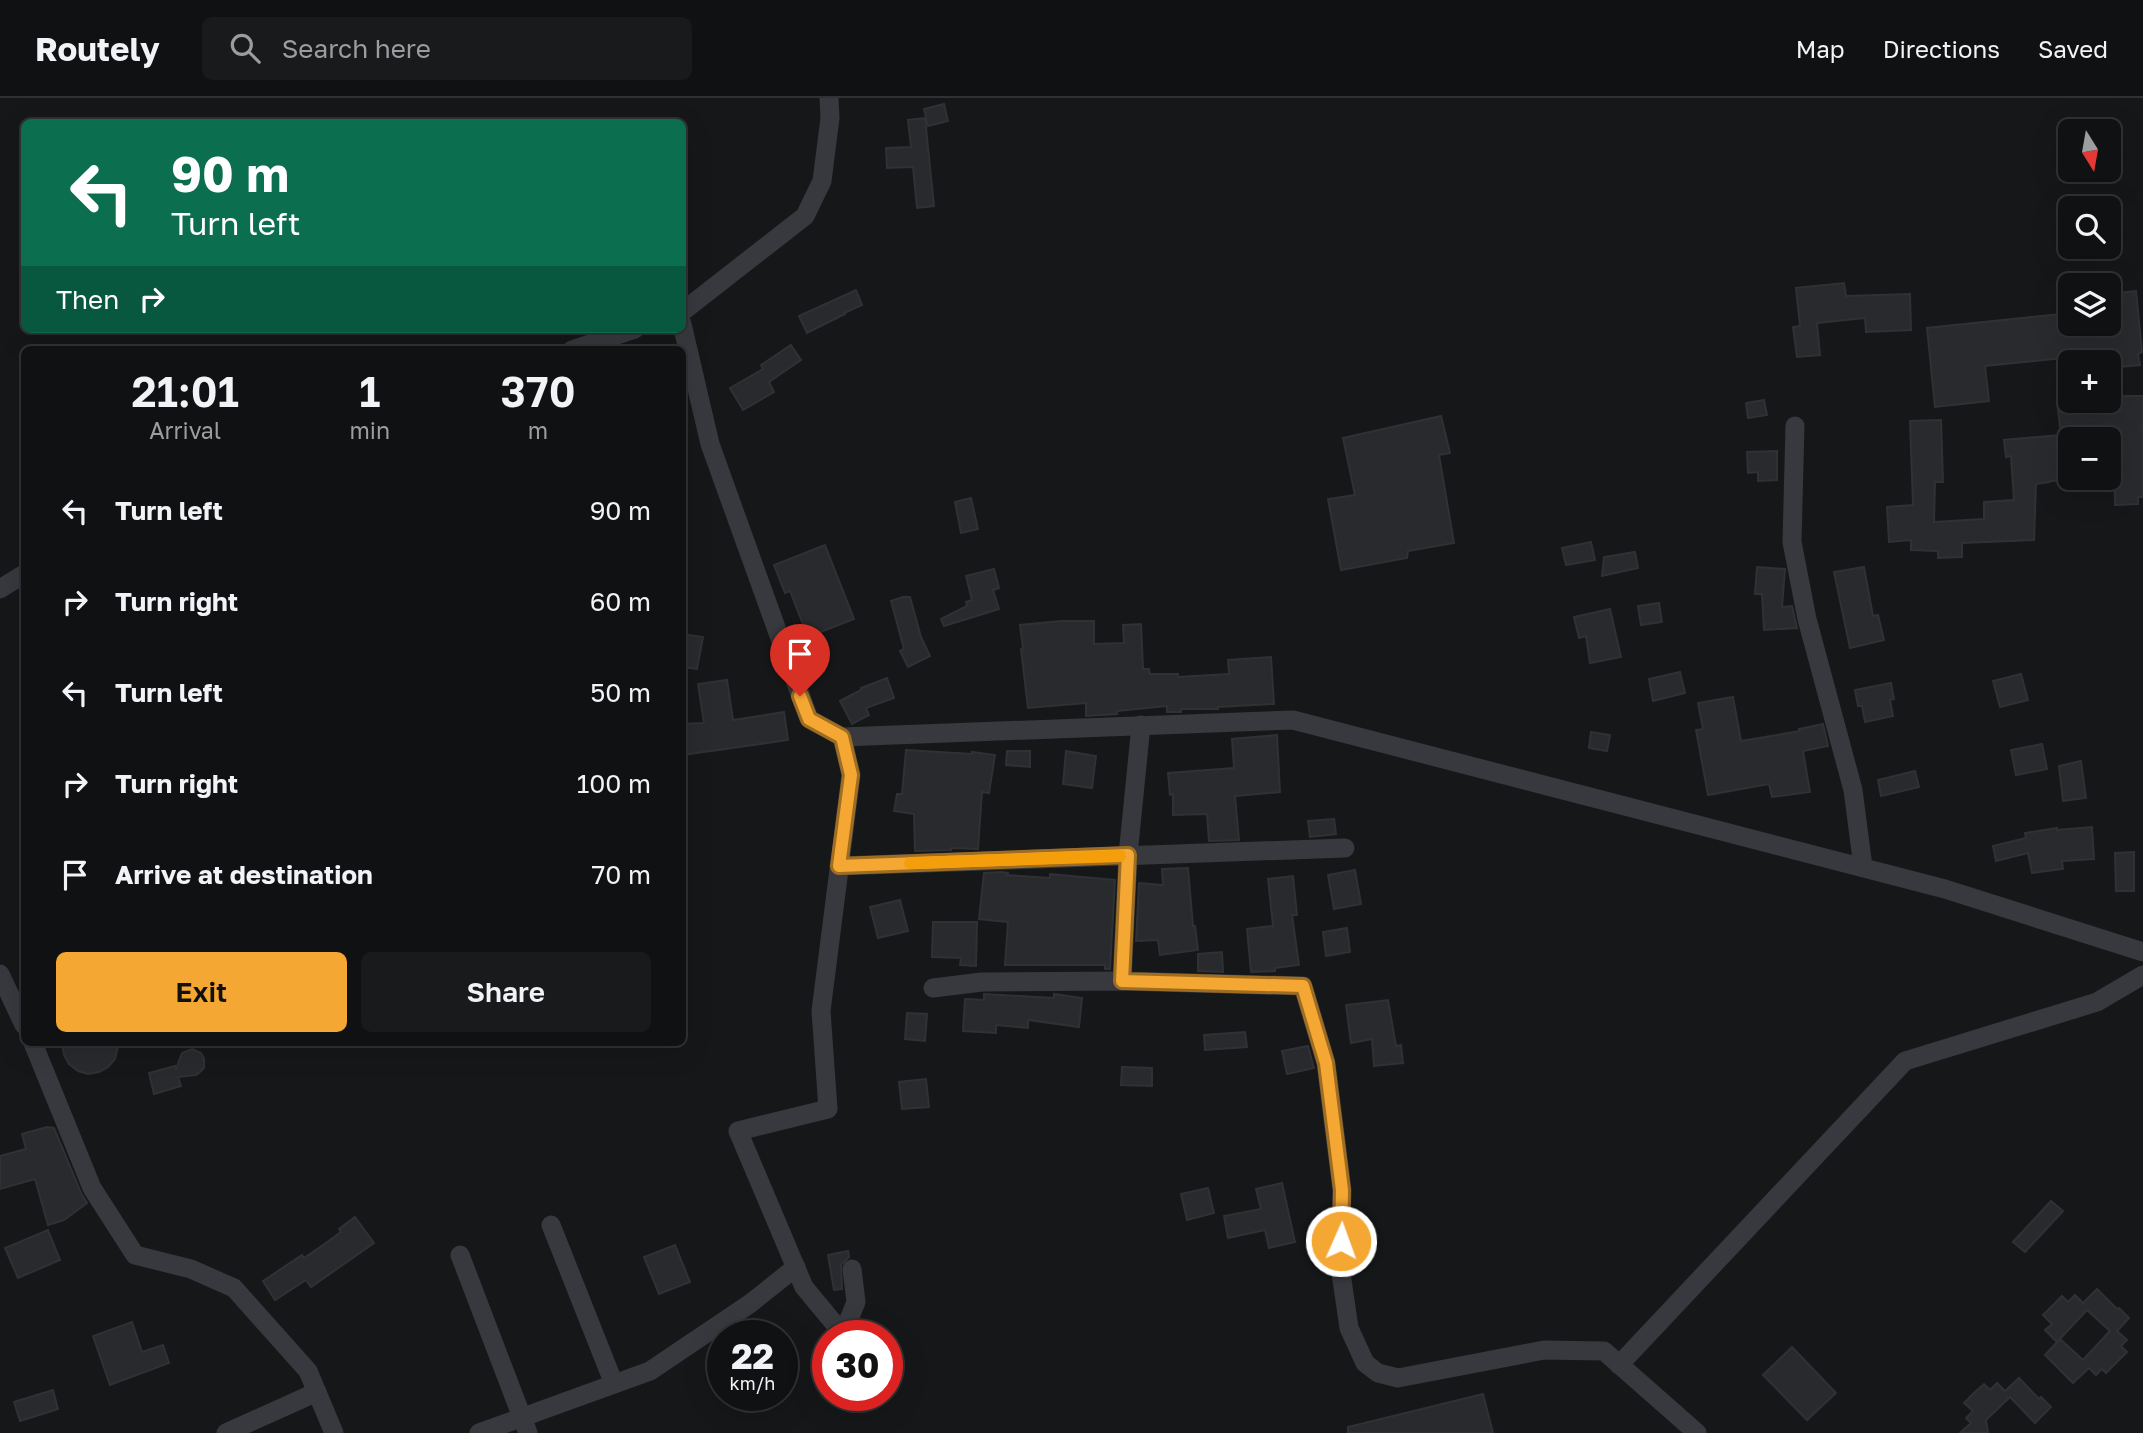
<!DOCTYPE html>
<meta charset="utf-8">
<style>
body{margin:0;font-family:"Golos Text",sans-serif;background:#191a1c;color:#f1f3f6;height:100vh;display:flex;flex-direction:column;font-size:26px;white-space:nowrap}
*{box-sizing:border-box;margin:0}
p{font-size:23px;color:#9c9da0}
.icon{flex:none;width:38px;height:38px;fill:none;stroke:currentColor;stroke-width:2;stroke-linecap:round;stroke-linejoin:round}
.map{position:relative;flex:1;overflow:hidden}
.details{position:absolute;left:21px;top:248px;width:665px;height:700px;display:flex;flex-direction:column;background:#101113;border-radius:10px;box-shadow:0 7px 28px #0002,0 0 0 2px #303133}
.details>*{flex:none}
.top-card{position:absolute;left:21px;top:21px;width:665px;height:214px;border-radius:10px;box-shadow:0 7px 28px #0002,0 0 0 2px #303133;background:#0b6e4f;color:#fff;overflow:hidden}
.needle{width:46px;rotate:169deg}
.tools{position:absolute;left:2058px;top:21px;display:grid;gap:14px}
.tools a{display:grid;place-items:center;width:63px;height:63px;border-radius:10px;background:#101113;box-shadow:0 7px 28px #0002,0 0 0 2px #303133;font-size:35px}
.speed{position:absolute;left:707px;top:1222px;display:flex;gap:14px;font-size:35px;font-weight:700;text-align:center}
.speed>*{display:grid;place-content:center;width:91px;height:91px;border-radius:50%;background:#101113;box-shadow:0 7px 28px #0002,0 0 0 2px #303133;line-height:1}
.speed small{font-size:18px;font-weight:400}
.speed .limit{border:10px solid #d22;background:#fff;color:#111}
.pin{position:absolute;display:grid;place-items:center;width:60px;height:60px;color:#fff;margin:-72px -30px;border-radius:50% 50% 50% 0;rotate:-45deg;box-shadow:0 0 7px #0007}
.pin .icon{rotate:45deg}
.me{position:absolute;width:77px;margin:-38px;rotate:2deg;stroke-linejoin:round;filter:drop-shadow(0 0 5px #0008)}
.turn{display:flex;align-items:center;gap:24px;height:147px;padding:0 35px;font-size:32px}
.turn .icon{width:91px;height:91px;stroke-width:2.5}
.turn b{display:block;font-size:49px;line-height:60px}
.then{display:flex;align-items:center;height:66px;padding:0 35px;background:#0003;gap:14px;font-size:26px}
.eta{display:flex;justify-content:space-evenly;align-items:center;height:119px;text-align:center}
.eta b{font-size:42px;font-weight:600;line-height:49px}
.primary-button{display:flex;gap:14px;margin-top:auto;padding:14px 35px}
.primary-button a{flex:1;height:80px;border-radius:10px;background:#f4a733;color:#111;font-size:28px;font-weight:600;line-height:80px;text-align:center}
.primary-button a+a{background:#191a1c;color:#f1f3f6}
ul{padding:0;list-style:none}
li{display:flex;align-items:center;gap:21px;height:91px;padding:0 35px}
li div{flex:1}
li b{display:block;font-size:26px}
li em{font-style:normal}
header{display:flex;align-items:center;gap:42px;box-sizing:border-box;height:98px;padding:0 35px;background:#101113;border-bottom:2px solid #303133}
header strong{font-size:33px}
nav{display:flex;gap:38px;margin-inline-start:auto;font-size:24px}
.search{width:490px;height:63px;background:#191a1c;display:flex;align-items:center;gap:18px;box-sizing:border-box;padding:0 24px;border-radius:10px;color:#9c9da0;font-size:26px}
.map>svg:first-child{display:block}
</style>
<header>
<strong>Routely</strong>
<div class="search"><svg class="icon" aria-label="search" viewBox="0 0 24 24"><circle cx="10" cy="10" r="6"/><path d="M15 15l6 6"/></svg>Search here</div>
<nav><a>Map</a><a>Directions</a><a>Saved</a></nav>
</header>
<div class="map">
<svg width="2143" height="1335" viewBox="0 0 2143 1335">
<rect width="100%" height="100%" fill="#161719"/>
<!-- building -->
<g fill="#292a2d" stroke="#303135" stroke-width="2">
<polygon points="944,6 948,23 928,28 924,11"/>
<polygon points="925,20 934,108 917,110 913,69 887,70 886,50 911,49 908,22"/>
<polygon points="1844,185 1846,198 1910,196 1911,232 1866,234 1865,220 1817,225 1820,257 1797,259 1793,229 1800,228 1796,190"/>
<polygon points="856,192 862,207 844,215 845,216 807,235 799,218"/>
<polygon points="2136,193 2142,254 2138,256 2140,267 2109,270 2109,264 2092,264 2092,257 1985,268 1989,303 1935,309 1927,230 2070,215 2070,226 2109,226 2109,196"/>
<polygon points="791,247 801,262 769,284 774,294 743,312 730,290 763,271 761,267"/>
<polygon points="2109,298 2143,298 2143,399 2138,399 2138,406 2115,407 2114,345 2109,345 2109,341 2070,341 2070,382 2050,383 2050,384 2036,386 2034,442 1962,445 1962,459 1938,460 1938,453 1911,452 1911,442 1889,444 1887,409 1913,407 1910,323 1941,322 1943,384 1935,384 1934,424 1984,421 1984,404 2014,402 2011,358 2006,359 2004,342 2061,337 2057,303 2109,303"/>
<polygon points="1764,302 1767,317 1748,320 1746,305"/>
<polygon points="1441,318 1450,355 1439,357 1454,445 1408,453 1407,460 1341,472 1328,401 1355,397 1343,340"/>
<polygon points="1777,353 1777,382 1758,383 1758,374 1748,375 1747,354"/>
<polygon points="971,400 978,431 961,435 955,404"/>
<polygon points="1591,444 1595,462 1566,467 1562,450"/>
<polygon points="825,447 854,521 808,539 790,493 785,495 774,467"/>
<polygon points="1635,454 1638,470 1602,478 1604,459"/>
<polygon points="1757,469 1785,471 1782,509 1792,508 1797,530 1764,532 1762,496 1755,496"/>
<polygon points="1864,469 1873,518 1878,517 1884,542 1850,550 1834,474"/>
<polygon points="994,471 999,490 993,492 999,511 944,528 941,521 967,508 966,504 972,502 966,478"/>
<polygon points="903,499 910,499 921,539 930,558 908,569 900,553 904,551 891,503"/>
<polygon points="1659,505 1662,524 1641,527 1638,508"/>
<polygon points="1610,511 1621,559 1590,565 1586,538 1579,540 1574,519"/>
<polygon points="1061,523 1094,523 1094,546 1124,545 1123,527 1141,526 1143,571 1149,571 1150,576 1178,576 1178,579 1229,576 1228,562 1271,559 1274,606 1218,609 1218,611 1181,611 1181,614 1167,614 1167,608 1117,613 1117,616 1086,618 1086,605 1028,610 1021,551 1023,550 1020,527"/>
<polygon points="682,536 703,539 697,571 682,569"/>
<polygon points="1680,574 1685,595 1653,603 1649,581"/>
<polygon points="2021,576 2028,602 2000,609 1993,583"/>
<polygon points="887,580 894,600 866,610 869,617 852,626 840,603 861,592 861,590"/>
<polygon points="727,582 733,622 784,614 788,642 682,657 682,626 704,625 698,586"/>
<polygon points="1891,585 1894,601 1890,602 1893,618 1865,624 1862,608 1858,608 1855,592"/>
<polygon points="1733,599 1741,643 1800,633 1799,631 1823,626 1828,648 1803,653 1810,694 1772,699 1769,686 1708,697 1696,632 1703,631 1698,605"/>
<polygon points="1591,634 1610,637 1607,653 1589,650"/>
<polygon points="1277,637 1280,694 1235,698 1239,742 1209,743 1207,716 1173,717 1173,696 1170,697 1168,675 1234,670 1232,641"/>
<polygon points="2042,646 2047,671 2016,677 2011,652"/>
<polygon points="906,652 972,656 972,654 995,657 989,695 982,694 978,751 951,750 951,752 915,753 914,716 894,713 897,696 902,696"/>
<polygon points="1007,653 1030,653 1030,669 1006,667"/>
<polygon points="1066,653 1096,658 1092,690 1063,686"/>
<polygon points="2081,663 2086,700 2063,703 2059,668"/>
<polygon points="1915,673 1919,689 1881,698 1878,682"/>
<polygon points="1334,721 1336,736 1310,739 1308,723"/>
<polygon points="2092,729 2094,761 2062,763 2063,771 2032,775 2028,755 1996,763 1993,748 2026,740 2025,735 2057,730 2057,732"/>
<polygon points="2134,754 2134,793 2116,793 2115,755"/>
<polygon points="1188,770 1193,828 1195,828 1198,852 1160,857 1158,842 1136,843 1139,785 1163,787 1162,771"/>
<polygon points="1355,772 1361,806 1334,811 1328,777"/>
<polygon points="1002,774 1008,775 1007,777 1050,780 1050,776 1115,782 1110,871 1105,871 1105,867 1005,867 1008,824 979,821 984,775"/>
<polygon points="1293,778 1297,817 1292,817 1299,867 1275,870 1275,873 1251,874 1247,831 1273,828 1268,781"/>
<polygon points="900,802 908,833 878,840 870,809"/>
<polygon points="933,824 977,824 976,868 960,867 961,860 932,859"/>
<polygon points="1347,830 1350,854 1326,858 1323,834"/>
<polygon points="1222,854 1223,874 1198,873 1198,856"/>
<polygon points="984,896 1054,900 1054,896 1082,900 1079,929 1028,922 1028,930 996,927 996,935 963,933 965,901 984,902"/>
<polygon points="1388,902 1396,948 1401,947 1403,965 1374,968 1372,941 1351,945 1346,907"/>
<polygon points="907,915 927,916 925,943 905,941"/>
<polygon points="1245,934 1247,949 1205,952 1204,937"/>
<polygon points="62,945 119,945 115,961 108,969 99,974 88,976 78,973 69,966 64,957"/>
<polygon points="1308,948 1314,970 1287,976 1282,953"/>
<polygon points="192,951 201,955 204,960 204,970 200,974 196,977 178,979 181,988 154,996 149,975 175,968 176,971 182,955"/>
<polygon points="1122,969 1152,970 1152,988 1121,987"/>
<polygon points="926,981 929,1009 902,1011 899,984"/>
<polygon points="47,1029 54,1030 81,1095 87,1105 64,1122 48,1127 35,1081 0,1091 0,1058 26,1051 22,1036"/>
<polygon points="1282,1085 1295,1144 1269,1150 1265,1132 1228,1140 1224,1118 1261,1111 1256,1091"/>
<polygon points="1208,1090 1214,1115 1187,1122 1181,1096"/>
<polygon points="2051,1103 2063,1113 2025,1154 2013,1144"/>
<polygon points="355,1119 374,1145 311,1189 306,1182 275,1202 263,1183 302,1157 304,1160 323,1147 341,1134 339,1131"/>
<polygon points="48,1132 60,1162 18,1180 5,1150"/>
<polygon points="675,1147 690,1184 659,1196 644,1159"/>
<polygon points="848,1153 849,1159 841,1167 842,1191 834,1192 828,1157"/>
<polygon points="2097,1191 2117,1211 2119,1210 2129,1220 2117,1233 2127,1242 2121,1248 2127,1254 2106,1275 2102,1271 2096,1277 2089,1270 2073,1285 2045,1257 2060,1241 2083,1262 2110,1233 2087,1212 2057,1244 2045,1232 2052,1226 2043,1217 2062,1198 2068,1204 2075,1197 2083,1205"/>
<polygon points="132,1224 142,1254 163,1247 169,1265 110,1287 93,1238"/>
<polygon points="1792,1249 1836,1295 1807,1322 1763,1277"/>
<polygon points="2019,1280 2039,1301 2041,1299 2051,1309 2035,1325 2010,1299 1986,1322 1988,1335 1960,1335 1971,1325 1966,1320 1973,1313 1964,1305 1975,1294 1984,1286 1990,1292 1997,1285 2005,1293"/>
<polygon points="53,1292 58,1311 20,1323 14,1304"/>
<polygon points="1483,1296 1493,1335 1348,1335 1348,1329"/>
</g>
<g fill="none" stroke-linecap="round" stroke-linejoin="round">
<!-- minor -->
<g stroke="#37393e" stroke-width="19">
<polyline points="682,214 805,118 822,83 830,20 829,0"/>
<polyline points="682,226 710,346 809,621 842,639 1293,622 1945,791 2143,854"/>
<polyline points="572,252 635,231"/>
<polyline points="1795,328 1792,444 1807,521 1853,692 1863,769"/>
<polyline points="0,491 24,476"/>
<polyline points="842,639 851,677 821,913 828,1011 738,1033 804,1189 843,1236 856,1204 852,1171"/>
<polyline points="839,768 1345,750"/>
<polyline points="0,876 24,927"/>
<polyline points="1122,883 1128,757 1141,627"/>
<polyline points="933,890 982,884 1122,883 1303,888 1326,965 1342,1092 1340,1168 1349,1230 1365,1265 1378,1275 1398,1280 1544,1252 1604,1253 1697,1335"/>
<polyline points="33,945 92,1090 135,1157 191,1171 234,1190 308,1273 334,1335"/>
<polyline points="551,1127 614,1286"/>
<polyline points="460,1157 528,1335"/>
<polyline points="1619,1267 1905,963 2097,904 2143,877"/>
<polyline points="226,1335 317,1294"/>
<polyline points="479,1335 650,1273 751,1205 796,1169"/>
</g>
</g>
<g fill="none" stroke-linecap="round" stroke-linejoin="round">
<defs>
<polyline id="route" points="800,598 809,621 842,639 851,677 839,768 1128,757 1122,883 1303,888 1326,965 1342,1092 1341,1143"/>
</defs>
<!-- route casing -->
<use href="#route" stroke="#9f6d21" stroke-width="18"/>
<!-- route -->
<use href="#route" stroke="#f4a733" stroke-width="12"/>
<!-- slow -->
<polyline stroke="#f59e0b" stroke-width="12" points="910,765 1120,758"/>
</g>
</svg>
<div class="tools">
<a><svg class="needle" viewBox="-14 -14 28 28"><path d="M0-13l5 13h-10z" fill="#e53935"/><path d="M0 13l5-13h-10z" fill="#9c9da0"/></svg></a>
<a><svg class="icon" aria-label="search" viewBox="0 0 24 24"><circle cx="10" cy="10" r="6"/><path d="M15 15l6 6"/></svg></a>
<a><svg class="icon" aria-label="layers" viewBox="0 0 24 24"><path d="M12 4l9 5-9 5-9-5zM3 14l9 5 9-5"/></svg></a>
<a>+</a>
<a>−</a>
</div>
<div class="speed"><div>22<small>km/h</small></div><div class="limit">30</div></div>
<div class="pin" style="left:800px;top:598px;background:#d93025"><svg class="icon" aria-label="arrive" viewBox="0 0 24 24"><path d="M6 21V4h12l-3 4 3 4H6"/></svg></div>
<svg class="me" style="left:1341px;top:1143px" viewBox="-20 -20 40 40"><circle r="17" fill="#f4a733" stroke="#fff" stroke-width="3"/><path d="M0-11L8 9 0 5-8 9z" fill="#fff"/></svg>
<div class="top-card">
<div class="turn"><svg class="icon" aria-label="left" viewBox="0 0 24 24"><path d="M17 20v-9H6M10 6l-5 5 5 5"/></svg><div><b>90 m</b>Turn left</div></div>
<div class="then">Then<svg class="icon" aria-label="right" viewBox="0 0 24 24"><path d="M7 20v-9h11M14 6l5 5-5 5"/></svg></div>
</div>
<section class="details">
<div class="eta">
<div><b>21:01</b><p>Arrival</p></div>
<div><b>1</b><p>min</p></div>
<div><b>370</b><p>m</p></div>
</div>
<ul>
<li><svg class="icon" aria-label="left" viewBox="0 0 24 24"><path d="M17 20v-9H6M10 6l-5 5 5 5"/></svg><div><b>Turn left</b></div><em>90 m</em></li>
<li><svg class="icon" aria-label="right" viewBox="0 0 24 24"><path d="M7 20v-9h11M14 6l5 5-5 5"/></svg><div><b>Turn right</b></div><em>60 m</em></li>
<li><svg class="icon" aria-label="left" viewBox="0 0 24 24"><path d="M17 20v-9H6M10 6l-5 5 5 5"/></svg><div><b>Turn left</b></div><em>50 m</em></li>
<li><svg class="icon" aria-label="right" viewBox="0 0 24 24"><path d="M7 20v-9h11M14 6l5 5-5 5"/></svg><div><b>Turn right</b></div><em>100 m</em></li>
<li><svg class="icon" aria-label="arrive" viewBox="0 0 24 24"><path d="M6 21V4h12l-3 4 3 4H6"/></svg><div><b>Arrive at destination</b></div><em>70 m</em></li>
</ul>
<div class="primary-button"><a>Exit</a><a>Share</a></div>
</section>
</div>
